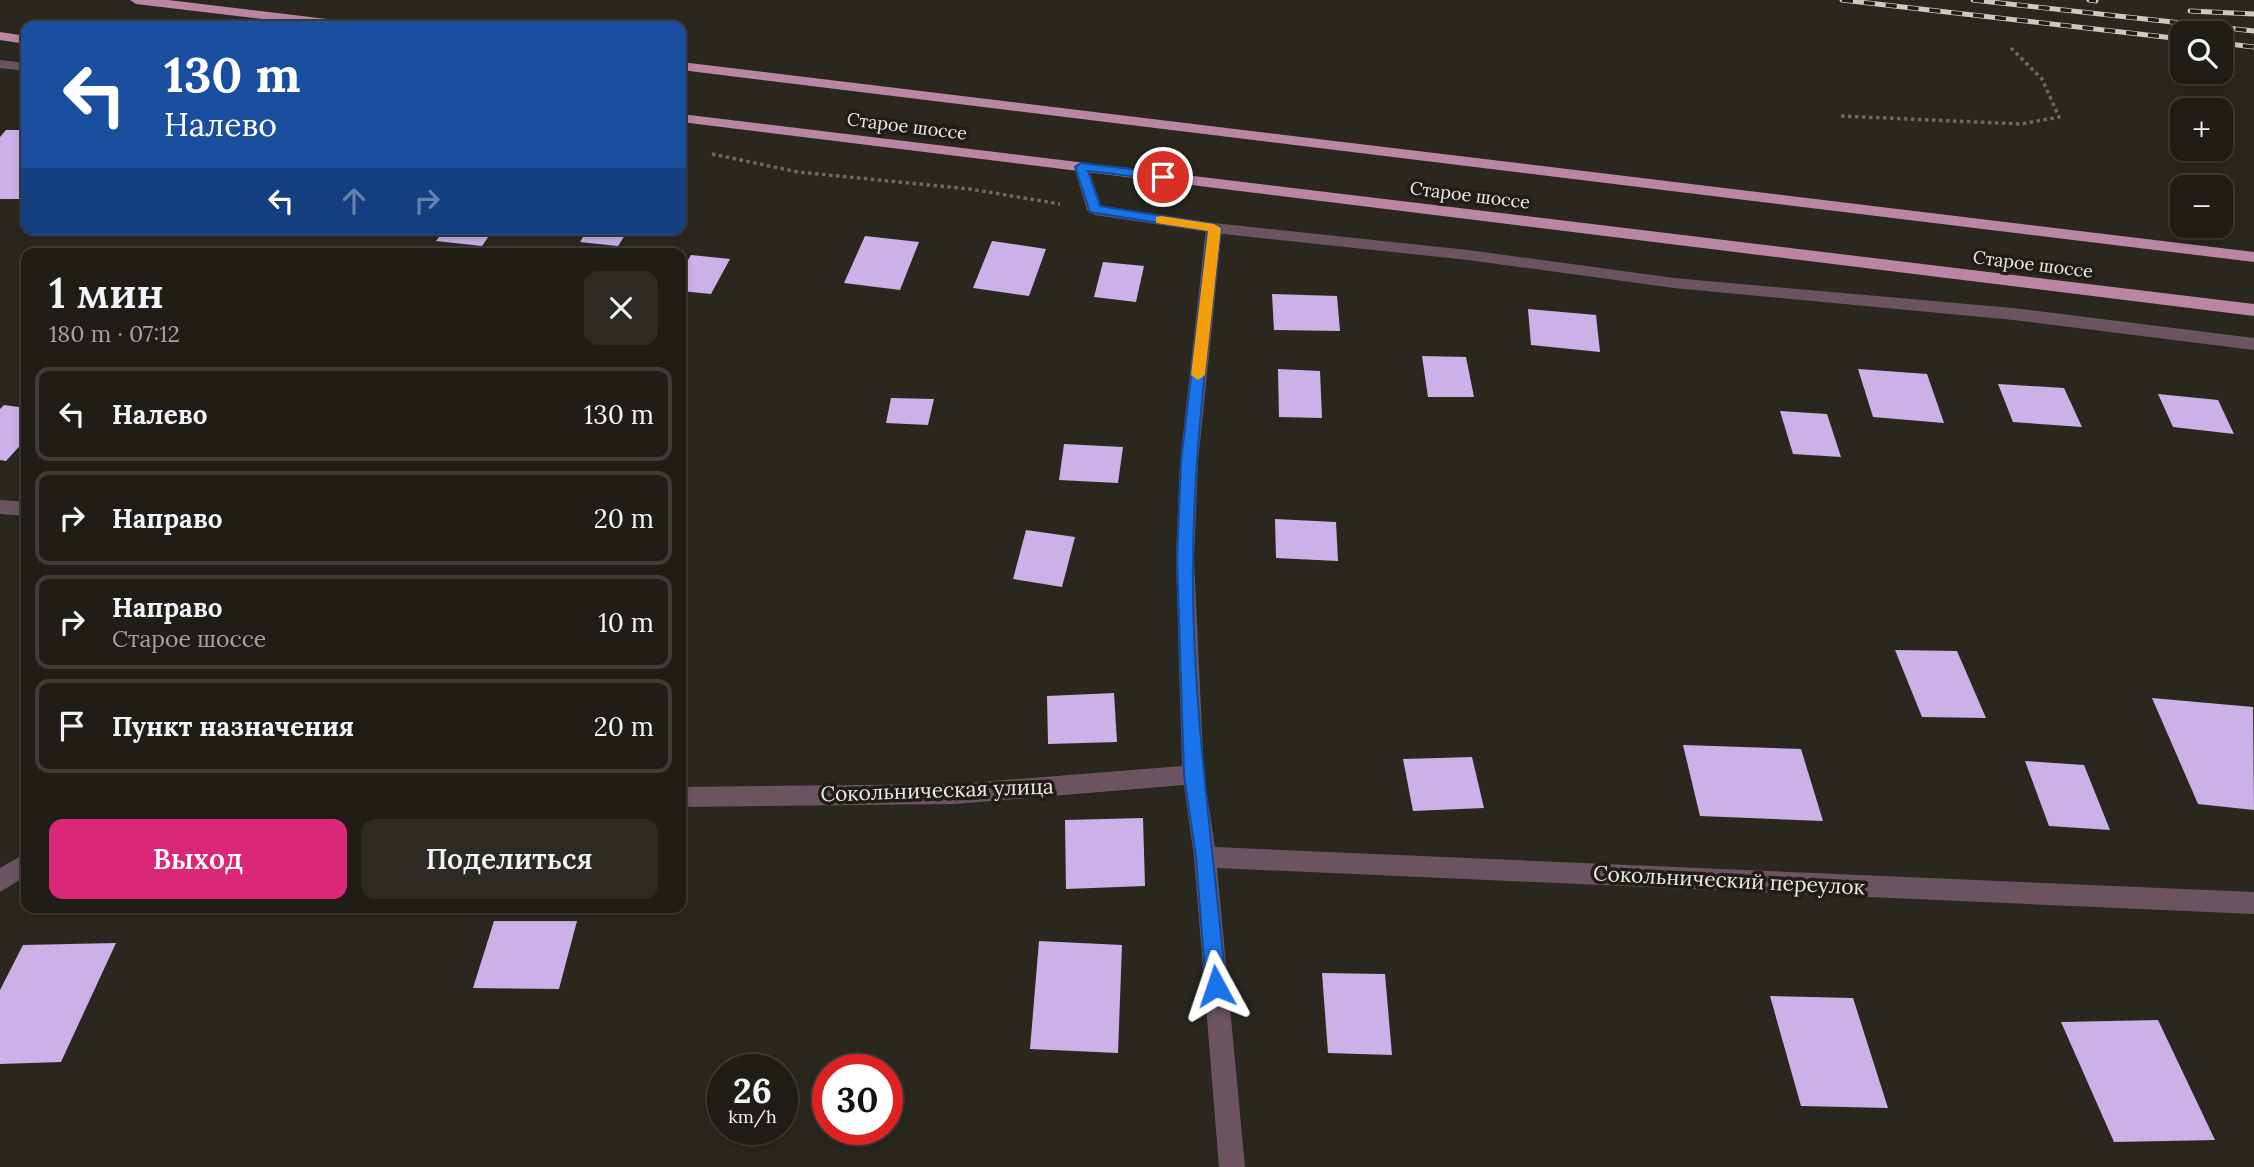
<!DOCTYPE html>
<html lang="ru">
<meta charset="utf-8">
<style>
body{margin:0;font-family:Lora,serif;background:#2d2a24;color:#f1f3f6;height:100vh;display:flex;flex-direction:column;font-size:26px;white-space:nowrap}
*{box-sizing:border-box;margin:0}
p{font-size:23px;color:#a2a2a1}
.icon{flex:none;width:38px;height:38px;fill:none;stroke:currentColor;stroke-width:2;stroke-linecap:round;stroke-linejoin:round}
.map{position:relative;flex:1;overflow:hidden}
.side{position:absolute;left:21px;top:248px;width:665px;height:665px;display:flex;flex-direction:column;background:#201d17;border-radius:14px;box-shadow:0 4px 10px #0003,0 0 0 2px #3d3b36}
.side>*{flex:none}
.guide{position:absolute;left:21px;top:21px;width:665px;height:214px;border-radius:14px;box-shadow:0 4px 10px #0003,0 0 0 2px #3d3b36;background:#1a4fa0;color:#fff;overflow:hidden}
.controls{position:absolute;left:2170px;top:21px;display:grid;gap:14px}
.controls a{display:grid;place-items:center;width:63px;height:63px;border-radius:14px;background:#201d17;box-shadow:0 4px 10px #0003,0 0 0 2px #3d3b36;font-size:35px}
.speed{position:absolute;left:707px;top:1054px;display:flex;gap:14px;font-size:35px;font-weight:700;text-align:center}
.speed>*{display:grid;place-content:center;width:91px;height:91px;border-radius:50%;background:#201d17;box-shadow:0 4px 10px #0003,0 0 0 2px #3d3b36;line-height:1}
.speed small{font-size:18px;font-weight:400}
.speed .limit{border:10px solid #d22;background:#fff;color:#111}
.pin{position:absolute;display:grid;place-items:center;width:60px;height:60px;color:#fff;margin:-30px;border:4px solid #fff;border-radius:50%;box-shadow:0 2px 7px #0007}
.me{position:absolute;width:77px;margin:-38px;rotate:355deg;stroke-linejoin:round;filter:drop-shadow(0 0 5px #0008)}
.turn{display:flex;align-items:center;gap:24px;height:147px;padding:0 28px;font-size:32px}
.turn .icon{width:91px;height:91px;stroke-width:2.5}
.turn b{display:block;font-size:49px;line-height:60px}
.lanes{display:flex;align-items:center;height:66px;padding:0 28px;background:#0003;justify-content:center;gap:35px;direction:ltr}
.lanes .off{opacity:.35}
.round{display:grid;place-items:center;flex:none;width:74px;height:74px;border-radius:14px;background:#2d2a24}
.headline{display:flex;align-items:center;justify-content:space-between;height:119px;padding:0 28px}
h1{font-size:42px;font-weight:600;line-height:52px}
.cta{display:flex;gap:14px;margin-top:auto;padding:14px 28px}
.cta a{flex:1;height:80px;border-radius:14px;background:#db2777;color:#fff;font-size:28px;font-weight:600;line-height:80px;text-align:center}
.cta a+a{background:#2d2a24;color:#f1f3f6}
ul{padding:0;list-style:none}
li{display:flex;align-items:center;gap:21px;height:94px;margin:0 14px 10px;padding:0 14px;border:4px solid #3d3b36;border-radius:14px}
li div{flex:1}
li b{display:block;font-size:26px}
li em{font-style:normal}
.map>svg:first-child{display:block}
</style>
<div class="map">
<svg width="2254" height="1167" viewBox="0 0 2254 1167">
<rect width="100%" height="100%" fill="#2a271f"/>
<!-- building -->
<g fill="#ccb1e8">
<polygon points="6,130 26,130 26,199 0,199 0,137"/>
<polygon points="283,229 315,229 310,237 279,237"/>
<polygon points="445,229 494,229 482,246 436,241"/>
<polygon points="588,229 629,229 618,246 580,242"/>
<polygon points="865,236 919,242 900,290 844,283"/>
<polygon points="992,241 1046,249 1029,296 973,288"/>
<polygon points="691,255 730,259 711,294 681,291 681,272"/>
<polygon points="1103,262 1144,266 1136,302 1094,297"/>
<polygon points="1272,294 1337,296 1340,331 1274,330"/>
<polygon points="1528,309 1596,315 1600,352 1531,345"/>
<polygon points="1422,356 1466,357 1474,397 1428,397"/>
<polygon points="1278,369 1320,371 1322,418 1279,417"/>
<polygon points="1858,369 1927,374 1944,423 1873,417"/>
<polygon points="1998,384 2064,388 2082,427 2013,422"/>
<polygon points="2158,394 2218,400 2234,434 2173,427"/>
<polygon points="891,398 934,399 928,425 886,423"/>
<polygon points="4,405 26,408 26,439 6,461 0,460 0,409"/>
<polygon points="1780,411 1827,414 1841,457 1793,454"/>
<polygon points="1064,444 1123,447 1118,483 1059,480"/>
<polygon points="1275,519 1336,522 1338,561 1276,558"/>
<polygon points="1026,530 1075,537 1062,587 1013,579"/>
<polygon points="1895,650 1957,651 1986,718 1922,717"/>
<polygon points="1114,693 1117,742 1048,744 1047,696"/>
<polygon points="2152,698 2253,707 2254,810 2198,804"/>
<polygon points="1683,745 1801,749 1823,821 1700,816"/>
<polygon points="1472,757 1484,808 1413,811 1403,759"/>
<polygon points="2025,761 2084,765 2110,830 2049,826"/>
<polygon points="1143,818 1145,886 1066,889 1065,820"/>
<polygon points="494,921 577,921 559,989 473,988"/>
<polygon points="1039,941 1122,945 1118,1053 1030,1049"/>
<polygon points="116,943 61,1062 0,1064 0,990 23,945"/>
<polygon points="1322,973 1385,974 1392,1055 1328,1053"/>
<polygon points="1770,996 1853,998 1888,1108 1801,1106"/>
<polygon points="2158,1020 2215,1140 2114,1142 2061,1022"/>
</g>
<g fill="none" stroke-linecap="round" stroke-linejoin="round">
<!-- path -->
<g stroke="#6a6860" stroke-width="3.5" stroke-dasharray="3.5 3.5" stroke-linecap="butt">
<polyline points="1841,116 2021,124 2059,117 2042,79 2011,48"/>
<polyline points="712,154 798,172 970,189 1060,204"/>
</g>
<!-- service -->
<g fill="#6b5360" fill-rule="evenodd">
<polygon points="0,60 26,63 26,71 0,68"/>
<polygon points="1081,162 1088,167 1101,206 1214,223 1468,250 1674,278 2013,308 2254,338 2254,350 2013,320 1674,288 1468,260 1214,233 1095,215 1087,210 1074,167"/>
<polygon points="26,853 26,876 0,892 0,868"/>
</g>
<!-- minor -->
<g fill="#6b5360" fill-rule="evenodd">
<polygon points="1214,223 1222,228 1198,462 1194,559 1204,775 1215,847 2254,892 2254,914 1217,868 1245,1167 1219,1167 1194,857 1184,785 955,804 681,807 681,787 955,784 1182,766 1176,559 1180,462 1206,228"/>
<polygon points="0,500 26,502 26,516 0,514"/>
</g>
<!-- trunk -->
<g fill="#ba86a3" fill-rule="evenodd">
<polygon points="130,0 168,0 352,22 359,26 321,26 136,4"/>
<polygon points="0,32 26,36 26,44 0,40"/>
<polygon points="681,62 2254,252 2254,262 681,70"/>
<polygon points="681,114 2254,304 2254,316 681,122"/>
</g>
<defs>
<g id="rail">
<polyline points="1842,0 2182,39"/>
<polyline points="1973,0 2254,31"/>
<polyline points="2089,0 2096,1"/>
<polyline points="2190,11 2254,14"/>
<polyline points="2221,43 2254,47"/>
</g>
</defs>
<!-- rail casing -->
<use href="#rail" stroke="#cdcac4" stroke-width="5"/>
<!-- rail -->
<use href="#rail" stroke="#201d16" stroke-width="3.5" stroke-dasharray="11" stroke-linecap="butt"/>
</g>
<!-- route -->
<path fill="#1a73e8" stroke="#114b97" stroke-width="2" d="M1081,163L1163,173L1169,177L1163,180L1088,171L1100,206L1214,224L1221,228C1209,337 1194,447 1193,557C1191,701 1213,843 1226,986L1223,993L1216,996L1209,993L1206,986L1196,857L1184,775L1177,559L1181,462L1208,231L1090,212L1075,167Z"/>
<!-- slow -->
<polygon fill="#f59e0b" points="1161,216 1214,224 1221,228 1205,375 1198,380 1191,375 1208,231 1156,223 1156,217"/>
<g text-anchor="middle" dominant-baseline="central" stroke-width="7" stroke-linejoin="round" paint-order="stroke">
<!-- far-street labels -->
<g font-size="18" fill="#eceae4" stroke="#201d16">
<text transform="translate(907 126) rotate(7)">Старое шоссе</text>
<text transform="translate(1470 195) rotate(7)">Старое шоссе</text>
<text transform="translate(2033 264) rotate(7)">Старое шоссе</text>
</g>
<!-- street labels -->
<g font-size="21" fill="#eceae4" stroke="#201d16">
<text transform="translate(937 790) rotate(-2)">Сокольническая улица</text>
<text transform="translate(1729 880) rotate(3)">Сокольнический переулок</text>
</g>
</g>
</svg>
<div class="controls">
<a><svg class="icon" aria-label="search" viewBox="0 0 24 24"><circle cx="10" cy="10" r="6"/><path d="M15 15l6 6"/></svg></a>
<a>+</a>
<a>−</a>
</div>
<div class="speed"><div>26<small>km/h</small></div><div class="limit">30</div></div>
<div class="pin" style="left:1163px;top:177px;background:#d93025"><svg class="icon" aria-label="arrive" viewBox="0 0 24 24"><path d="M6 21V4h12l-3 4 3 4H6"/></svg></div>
<svg class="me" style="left:1216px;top:986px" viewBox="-20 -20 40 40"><path d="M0-17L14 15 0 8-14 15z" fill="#1a73e8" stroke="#fff" stroke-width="4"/></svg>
<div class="guide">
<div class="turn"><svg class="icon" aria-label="left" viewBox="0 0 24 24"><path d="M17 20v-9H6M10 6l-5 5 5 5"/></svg><div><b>130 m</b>Налево</div></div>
<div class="lanes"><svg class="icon" aria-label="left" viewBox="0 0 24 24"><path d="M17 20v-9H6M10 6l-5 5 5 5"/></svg><svg class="icon off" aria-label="ahead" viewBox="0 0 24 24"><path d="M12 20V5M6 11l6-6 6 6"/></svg><svg class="icon off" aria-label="right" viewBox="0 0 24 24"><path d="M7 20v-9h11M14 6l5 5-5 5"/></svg></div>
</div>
<section class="side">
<div class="headline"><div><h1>1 мин</h1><p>180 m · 07:12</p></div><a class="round"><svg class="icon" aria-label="close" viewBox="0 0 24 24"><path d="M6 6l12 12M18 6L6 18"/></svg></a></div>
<ul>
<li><svg class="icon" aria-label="left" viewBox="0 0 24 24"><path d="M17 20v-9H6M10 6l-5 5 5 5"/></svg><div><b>Налево</b></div><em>130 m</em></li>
<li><svg class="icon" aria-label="right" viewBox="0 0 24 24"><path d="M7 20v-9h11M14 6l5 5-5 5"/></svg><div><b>Направо</b></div><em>20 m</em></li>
<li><svg class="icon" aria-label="right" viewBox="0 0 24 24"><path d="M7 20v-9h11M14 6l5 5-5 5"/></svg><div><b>Направо</b><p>Старое шоссе</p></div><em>10 m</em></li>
<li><svg class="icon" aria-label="arrive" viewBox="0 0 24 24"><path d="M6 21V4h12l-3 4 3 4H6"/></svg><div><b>Пункт назначения</b></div><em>20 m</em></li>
</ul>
<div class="cta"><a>Выход</a><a>Поделиться</a></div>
</section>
</div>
